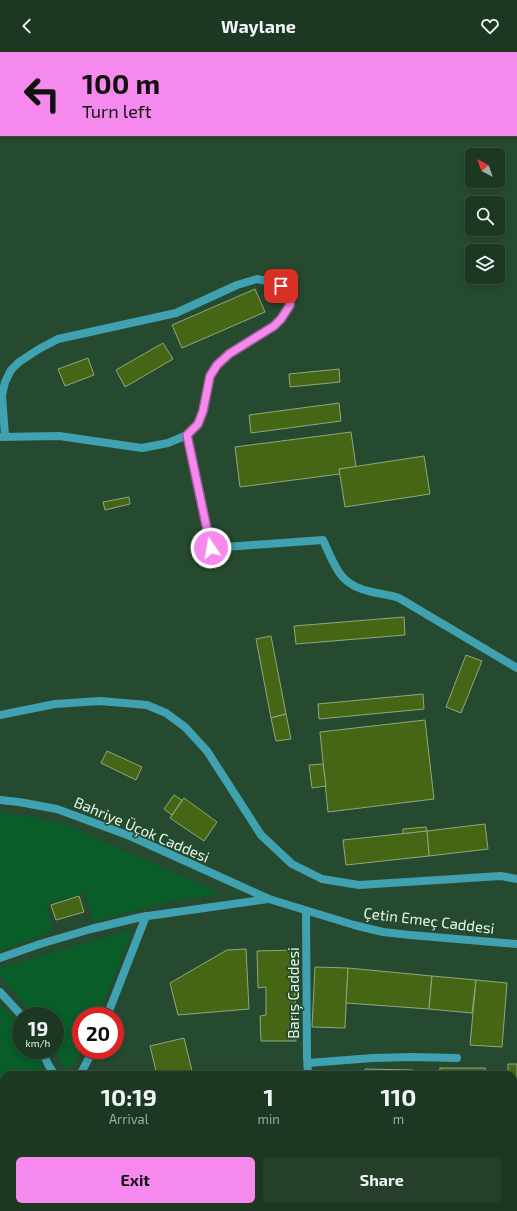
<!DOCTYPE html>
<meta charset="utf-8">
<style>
body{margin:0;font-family:"Exo 2",sans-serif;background:#253f2b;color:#f1f3f6;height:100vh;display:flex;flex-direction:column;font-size:15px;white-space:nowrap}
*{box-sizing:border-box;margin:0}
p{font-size:13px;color:#a0aca6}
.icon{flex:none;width:22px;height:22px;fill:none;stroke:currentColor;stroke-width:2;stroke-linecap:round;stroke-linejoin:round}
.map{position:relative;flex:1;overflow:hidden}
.sheet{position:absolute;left:0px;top:1019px;width:517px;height:140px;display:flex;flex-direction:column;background:#1c3823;border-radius:12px 12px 0 0;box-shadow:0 2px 6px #0003,0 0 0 1px #3a5241}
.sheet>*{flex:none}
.top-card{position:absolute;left:0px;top:0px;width:517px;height:84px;box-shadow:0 2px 6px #0003,0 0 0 1px #3a5241;background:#f689ee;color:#111;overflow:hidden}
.needle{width:26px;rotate:319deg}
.controls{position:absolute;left:465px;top:96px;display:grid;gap:8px}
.controls a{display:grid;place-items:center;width:40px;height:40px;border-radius:6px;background:#1c3823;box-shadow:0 2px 6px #0003,0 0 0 1px #3a5241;font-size:20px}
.speed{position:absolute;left:12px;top:955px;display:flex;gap:8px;font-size:20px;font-weight:700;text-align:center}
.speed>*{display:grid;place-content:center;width:52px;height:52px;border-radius:50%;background:#1c3823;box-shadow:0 2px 6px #0003,0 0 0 1px #3a5241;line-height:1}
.speed small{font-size:10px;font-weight:400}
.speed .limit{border:6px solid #d22;background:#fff;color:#111}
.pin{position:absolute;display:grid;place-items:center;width:34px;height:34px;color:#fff;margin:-17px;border-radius:8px;box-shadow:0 2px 6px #0006}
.me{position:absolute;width:44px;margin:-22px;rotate:348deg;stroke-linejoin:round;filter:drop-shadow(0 0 3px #0008)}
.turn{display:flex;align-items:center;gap:14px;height:84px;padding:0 16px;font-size:18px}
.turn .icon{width:52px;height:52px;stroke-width:2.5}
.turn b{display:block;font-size:28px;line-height:34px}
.eta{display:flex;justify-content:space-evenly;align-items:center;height:68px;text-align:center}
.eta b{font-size:24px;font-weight:700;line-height:28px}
.button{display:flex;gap:8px;margin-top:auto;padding:8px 16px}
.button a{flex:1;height:46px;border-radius:6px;background:#f689ee;color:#111;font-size:16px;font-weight:700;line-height:46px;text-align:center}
.button a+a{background:#253f2b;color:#f1f3f6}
header{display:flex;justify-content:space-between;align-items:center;height:52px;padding:0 16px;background:#1c3823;font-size:18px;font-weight:700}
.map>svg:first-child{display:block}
</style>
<header><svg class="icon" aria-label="back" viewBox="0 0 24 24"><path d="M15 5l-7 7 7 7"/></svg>Waylane<svg class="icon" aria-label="heart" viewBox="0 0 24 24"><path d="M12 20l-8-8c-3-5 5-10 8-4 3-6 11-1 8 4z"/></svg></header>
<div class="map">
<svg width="517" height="1159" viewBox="0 0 517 1159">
<rect width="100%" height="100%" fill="#264a2f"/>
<!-- green -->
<g fill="#085d29">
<polygon points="0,761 30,765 65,773 222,842 180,847 94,869 85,840 46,852 53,878 0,899"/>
<path d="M132,878L122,905L97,964H81C81,983 85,1003 69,1017L64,1016L54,998H55V964H34L0,923V916Z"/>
<polygon points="0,952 21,976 21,998 35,998 45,1023 4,1023 4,1143 0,1139"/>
<polygon points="14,1155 72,1155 75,1159 18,1159"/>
<polygon points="89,1155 216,1155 216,1159 81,1159"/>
</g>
<!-- building -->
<g fill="#456715" stroke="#92a77d">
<polygon points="255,237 265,260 182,296 172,273"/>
<polygon points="163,291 173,307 125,335 116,318"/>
<polygon points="88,306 94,323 65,334 58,317"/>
<polygon points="339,317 340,330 290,335 289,322"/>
<polygon points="339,351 341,369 251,381 249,363"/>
<polygon points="351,380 356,415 339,417 340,422 240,435 235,395"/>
<polygon points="424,404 430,442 345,455 339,417"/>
<polygon points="129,445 130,452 105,458 103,450"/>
<polygon points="404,565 405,583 296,592 294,574"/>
<polygon points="271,584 286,662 271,666 256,587"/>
<polygon points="466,603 482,609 461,661 446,655"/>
<polygon points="423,642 424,657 319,667 318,652"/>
<polygon points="286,662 291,687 276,689 271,666"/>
<polygon points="425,668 434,747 328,760 320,680"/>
<polygon points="107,699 142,715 136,728 101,711"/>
<polygon points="323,712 326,734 312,736 309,713"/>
<polygon points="174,743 182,748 172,763 164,757"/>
<polygon points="184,746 217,770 204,789 170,766"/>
<polygon points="485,772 488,797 429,804 427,779"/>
<polygon points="426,775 427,779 403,782 403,777"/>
<polygon points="427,779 429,804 346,813 343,788"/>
<polygon points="79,844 84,860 56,868 51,853"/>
<polygon points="246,897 249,957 178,963 170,931 227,898"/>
<polygon points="294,898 296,989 261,989 260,964 266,963 266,935 258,936 257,899"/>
<polygon points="315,915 348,916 345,976 312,975"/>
<polygon points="348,916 432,924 429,957 346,951"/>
<polygon points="432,924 476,928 472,961 429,957"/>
<polygon points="476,928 507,931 502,995 470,993"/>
<polygon points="184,986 193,1023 157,1023 150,994"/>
<polygon points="508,1012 517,1012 517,1053 513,1053 513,1023 508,1023"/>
<rect x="440" y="1016" width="45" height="7"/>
<polygon points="365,1017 413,1018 413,1023 365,1023"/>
<polygon points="513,1121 517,1121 517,1159 507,1159 507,1155 513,1155"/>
<rect x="226" y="1155" width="44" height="4"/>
<rect x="338" y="1155" width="44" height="4"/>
<rect x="424" y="1155" width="28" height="4"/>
</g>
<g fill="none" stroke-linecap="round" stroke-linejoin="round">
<!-- lane -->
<g stroke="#40a1b1" stroke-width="8">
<polyline points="28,0 31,1"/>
<polyline points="0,42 1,42"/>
<path d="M187,383L211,496L323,488C336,516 339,533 372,540C381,542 390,543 399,546L517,616"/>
<polyline points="0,385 59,384 142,396 168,391 187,383 198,372 203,359 210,324 217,313 229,302 274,274 281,267 290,253 290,242 281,234 267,229 257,227 237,233 176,261 58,287 39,297 19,310 11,318 5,330 2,343 5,384"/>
<polyline points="0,663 55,652 100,649 147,653 166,661 185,675 207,699 261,783 292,812 322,827 359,833 501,824 517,827"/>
<polyline points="0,940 22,964"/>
<polyline points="107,964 146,864"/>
<polyline points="41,998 49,1014 55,1023"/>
<polyline points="308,1011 373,1006 412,1005 457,1006"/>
<polyline points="78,1023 81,1021 93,998"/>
</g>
<!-- street -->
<g stroke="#40a1b1" stroke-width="8">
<polyline points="0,748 19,750 57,757 130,784 269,847 354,873 383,880 410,883 517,892"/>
<polyline points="306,859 307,1005 308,1023"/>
<polyline points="0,906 40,892 91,877 141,865 268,847"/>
<polyline points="513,1092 517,1092"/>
<polyline points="312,1155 312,1159"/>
<polyline points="477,1155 478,1159"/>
</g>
</g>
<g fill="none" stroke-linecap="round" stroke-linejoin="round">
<defs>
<polyline id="route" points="211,496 187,383 198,372 203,359 210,324 217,313 229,302 274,274 281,267 290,253 290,242 281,234"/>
</defs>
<!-- route casing -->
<use href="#route" stroke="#a0599b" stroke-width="10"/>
<!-- route -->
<use href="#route" stroke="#f689ee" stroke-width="7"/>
</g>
<g text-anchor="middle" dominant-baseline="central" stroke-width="3.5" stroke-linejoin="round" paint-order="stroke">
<!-- street labels -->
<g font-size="15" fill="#e5f9e8" stroke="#264a2f">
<text transform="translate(142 777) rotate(23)">Bahriye Üçok Caddesi</text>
<text transform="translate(429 868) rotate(7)">Çetin Emeç Caddesi</text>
<text transform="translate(293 941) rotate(-90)">Barış Caddesi</text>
</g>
</g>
</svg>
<div class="controls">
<a><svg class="needle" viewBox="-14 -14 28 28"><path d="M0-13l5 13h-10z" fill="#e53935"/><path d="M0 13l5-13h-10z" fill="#a0aca6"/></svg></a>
<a><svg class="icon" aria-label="search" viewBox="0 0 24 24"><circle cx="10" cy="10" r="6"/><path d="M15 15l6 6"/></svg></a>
<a><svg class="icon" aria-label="layers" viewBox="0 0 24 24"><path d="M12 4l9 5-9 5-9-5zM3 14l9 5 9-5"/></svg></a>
</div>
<div class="speed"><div>19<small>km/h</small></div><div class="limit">20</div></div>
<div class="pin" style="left:281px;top:234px;background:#d93025"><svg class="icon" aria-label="arrive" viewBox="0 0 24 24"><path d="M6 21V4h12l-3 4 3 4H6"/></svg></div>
<svg class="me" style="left:211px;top:496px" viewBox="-20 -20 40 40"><circle r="17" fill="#f689ee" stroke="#fff" stroke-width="3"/><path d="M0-11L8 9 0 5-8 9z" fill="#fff"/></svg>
<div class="top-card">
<div class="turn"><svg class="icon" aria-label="left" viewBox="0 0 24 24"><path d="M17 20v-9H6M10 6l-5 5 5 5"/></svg><div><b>100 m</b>Turn left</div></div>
</div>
<section class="sheet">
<div class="eta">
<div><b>10:19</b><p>Arrival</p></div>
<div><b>1</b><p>min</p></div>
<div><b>110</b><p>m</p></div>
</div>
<div class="button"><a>Exit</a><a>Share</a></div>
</section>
</div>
